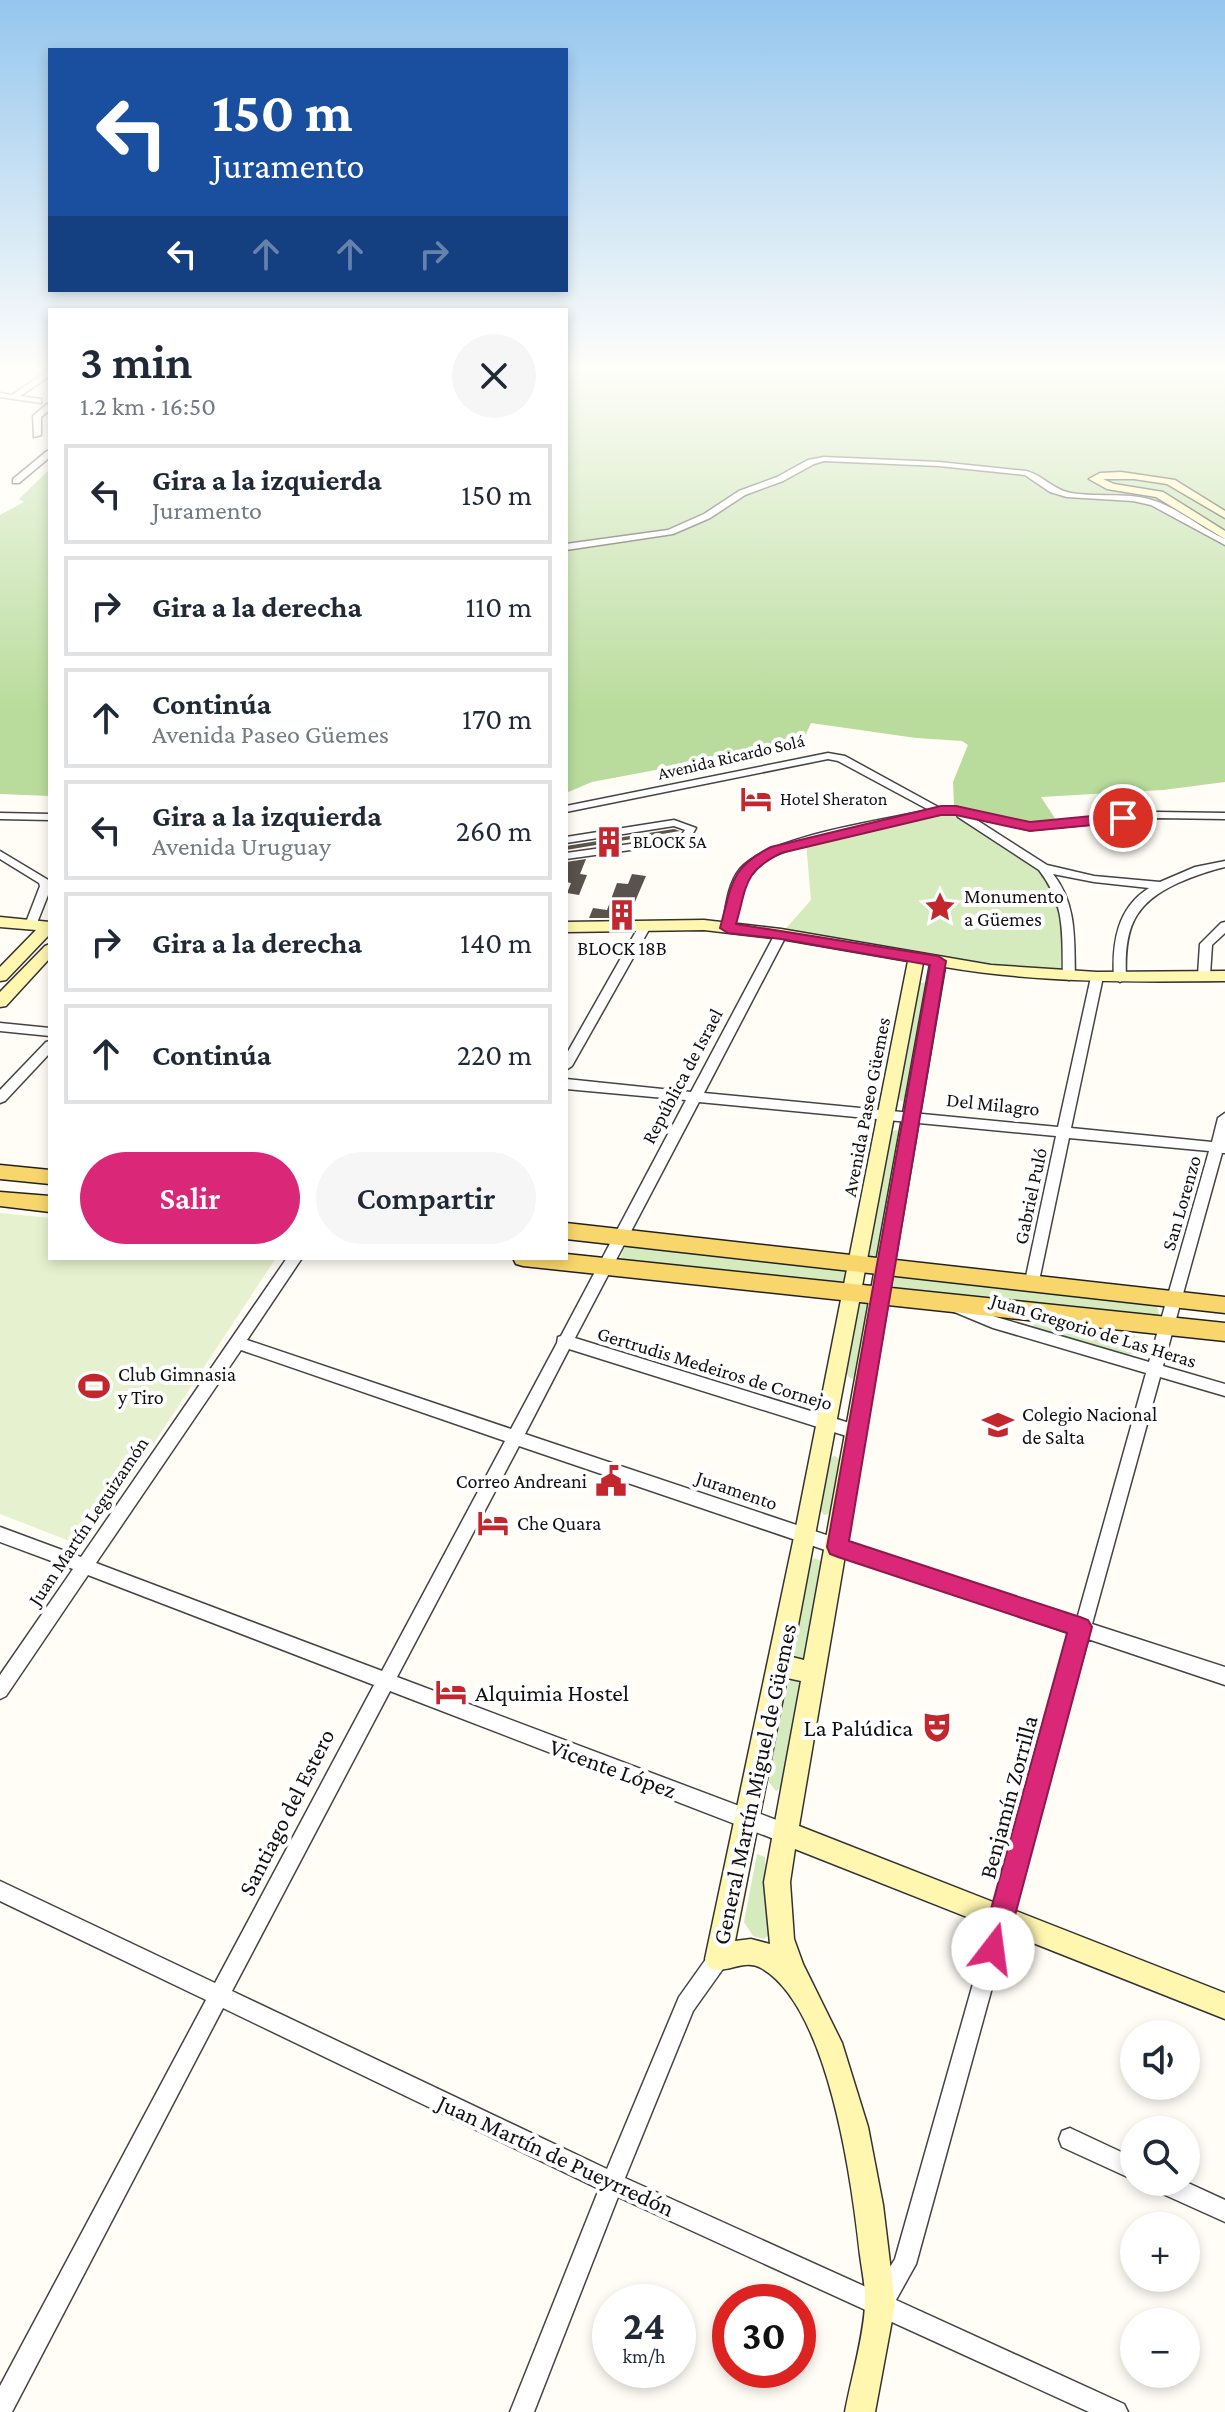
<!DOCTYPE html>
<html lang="es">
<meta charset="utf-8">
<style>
body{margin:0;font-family:"Crimson Pro",serif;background:#f6f6f7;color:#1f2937;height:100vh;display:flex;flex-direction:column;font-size:30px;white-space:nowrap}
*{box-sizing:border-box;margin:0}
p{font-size:26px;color:#747a83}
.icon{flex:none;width:44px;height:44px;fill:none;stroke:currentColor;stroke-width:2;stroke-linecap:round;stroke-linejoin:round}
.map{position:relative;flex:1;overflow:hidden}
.details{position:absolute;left:48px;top:308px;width:520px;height:952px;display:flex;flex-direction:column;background:#fff;border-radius:0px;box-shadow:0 4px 12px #0003}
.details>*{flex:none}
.hud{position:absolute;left:48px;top:48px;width:520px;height:244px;border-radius:0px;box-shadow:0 4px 12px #0003;background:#1a4fa0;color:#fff;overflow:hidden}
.controls{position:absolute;left:1120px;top:2020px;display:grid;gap:16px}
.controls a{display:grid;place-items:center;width:80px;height:80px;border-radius:50%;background:#fff;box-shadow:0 4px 12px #0003;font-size:40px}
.speed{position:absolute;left:592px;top:2284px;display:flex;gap:16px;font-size:40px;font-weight:700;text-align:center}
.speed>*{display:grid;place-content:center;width:104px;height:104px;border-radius:50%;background:#fff;box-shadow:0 4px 12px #0003;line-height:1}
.speed small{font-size:20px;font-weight:400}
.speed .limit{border:12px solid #d22;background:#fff;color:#111}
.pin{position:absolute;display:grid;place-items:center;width:68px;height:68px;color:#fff;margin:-34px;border:4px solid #fff;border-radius:50%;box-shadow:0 2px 8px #0007}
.me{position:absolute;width:88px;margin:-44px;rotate:15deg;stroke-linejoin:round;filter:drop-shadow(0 0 6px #0008)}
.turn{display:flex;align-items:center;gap:28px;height:168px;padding:0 32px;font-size:36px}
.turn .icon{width:104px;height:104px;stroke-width:2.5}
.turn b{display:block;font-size:56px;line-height:68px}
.lanes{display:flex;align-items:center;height:76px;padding:0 32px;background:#0003;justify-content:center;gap:40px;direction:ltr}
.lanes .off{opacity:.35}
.round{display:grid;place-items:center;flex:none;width:84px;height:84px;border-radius:42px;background:#f6f6f7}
.overview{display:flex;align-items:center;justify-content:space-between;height:136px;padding:0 32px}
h1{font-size:48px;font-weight:600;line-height:60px}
.primary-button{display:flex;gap:16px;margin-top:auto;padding:16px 32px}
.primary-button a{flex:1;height:92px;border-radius:48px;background:#db2777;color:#fff;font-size:32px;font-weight:600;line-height:92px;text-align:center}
.primary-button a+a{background:#f6f6f7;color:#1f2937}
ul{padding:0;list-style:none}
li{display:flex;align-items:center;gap:24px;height:100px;margin:0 16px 12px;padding:0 16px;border:4px solid #e0e1e3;border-radius:0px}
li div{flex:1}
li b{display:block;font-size:30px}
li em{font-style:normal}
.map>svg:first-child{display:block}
</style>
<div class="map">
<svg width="1225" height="2412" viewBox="0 0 1225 2412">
<rect width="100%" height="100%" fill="#fffdf5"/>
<!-- green -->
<g fill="#d5ebbd">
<polygon points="951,812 1043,868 1060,892 1069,976 987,969 781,934 811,900 806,843 930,813"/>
<polygon points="927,982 908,1100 901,1101 898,1098 920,983"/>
<polygon points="895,1130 900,1131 879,1256 871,1257 868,1255 891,1133"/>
<polygon points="630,1245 841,1269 845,1273 844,1283 838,1287 625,1264 620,1259 624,1248"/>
<polygon points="899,1275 1151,1302 1157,1306 1159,1313 1157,1317 895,1292 892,1279"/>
<polygon points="859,1301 870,1303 856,1378 850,1378 845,1372"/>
<polygon points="1037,1323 1132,1333 1139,1340 1135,1353 1126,1355 1035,1329 1033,1325"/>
<polygon points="835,1456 841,1460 832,1513 824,1515 819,1509 829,1458"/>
<polygon points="814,1558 823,1562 805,1661 792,1656 810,1562"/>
<polygon points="792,1679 799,1680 802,1686 783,1786 776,1791 768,1781 788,1683"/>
<polygon points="757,1854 765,1857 770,1934 764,1939 753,1936 744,1922"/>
</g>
<!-- forest -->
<g fill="#b9dc9c">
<polygon points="566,371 1225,371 1225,782 1163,790 1041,797 1058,823 1029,824 954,805 953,782 968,745 962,741 916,738 811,723 805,736 698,762 592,782 566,793"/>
<polygon points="50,469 50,796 0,794 0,515 24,502 19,499"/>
</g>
<!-- pitch -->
<polygon fill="#e6f2cf" points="0,1213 50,1218 50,1258 276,1258 129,1481 124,1480 84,1538 72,1542 0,1514"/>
<!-- building -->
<g fill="#5a524d">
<polygon points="674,829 680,831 566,850 566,846"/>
<polygon points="586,859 580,874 587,875 579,895 567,893 571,883 566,882 566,862"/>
<polygon points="632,874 646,876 628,918 589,918 593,908 607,910 617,883 628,884"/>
</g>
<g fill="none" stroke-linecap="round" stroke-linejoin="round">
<defs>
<g id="street">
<polygon points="47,371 50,371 50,376 20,396 41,399 41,403 0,397 0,393 12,395"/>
<polygon points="47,404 50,404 50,410 41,417 41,435 34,437 33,416"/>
<polygon points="47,451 50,451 50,457 19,483 13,483 13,479"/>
<path d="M824,457L939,462L1026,471C1043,475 1053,490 1071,493C1100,498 1130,491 1158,502C1182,511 1202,529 1225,539V545L1151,505L1133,501L1067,497L1050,492L1025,475L939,466L824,461L814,464L783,481L745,495L710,518L673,534L566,550V544L668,530L704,514L739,491L777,477L808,460Z"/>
<path d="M828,753L845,756L940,808L956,807L1030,824L1157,812L1225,813V819L1157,818L1030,830L972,817L1047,865L1094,876L1160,882L1195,867L1225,861V867C1208,871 1194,876 1178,883C1132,904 1124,930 1126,978L1120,982L1114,978C1112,943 1117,908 1149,888L1094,882L1053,874C1077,904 1074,940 1075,976L1069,980L1063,976C1062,934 1066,905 1039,870L958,817L956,813L941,814C901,823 769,843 748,874C738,889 737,911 734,928L732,931H724L722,928C726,909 727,885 740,869C767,836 886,820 929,810L838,761L828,759L566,812V806Z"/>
<polygon points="0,813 50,814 50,820 0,819"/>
<polygon points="674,820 696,828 688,842 566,859 566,853 680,837 685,830 674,826 566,843 566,837"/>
<polygon points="0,851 50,881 50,890 35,928 31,929 25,925 40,886 39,883 0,859"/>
<polygon points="645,922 651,926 572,1066 566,1070 566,1055 639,926"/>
<polygon points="1225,922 1225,933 1212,945 1210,975 1204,979 1200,978 1198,975 1200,944 1221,923"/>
<path d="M781,930L787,934L704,1093L1058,1127L1091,977L1097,973L1103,977L1071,1128L1212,1142L1218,1118L1225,1113V1153H1222L1163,1366L1225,1384V1396L1160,1377L1092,1624L1225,1667V1685L1088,1639L916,2264L896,2300L1124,2404L1128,2412H1089L618,2197L534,2412H510L599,2189L223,2008L12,2412H0V2386L206,2000L0,1901V1881L215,1983L374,1685L88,1575L6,1696L0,1699V1675L73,1569L0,1542V1527L81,1557L287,1258H302L247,1340L511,1429L557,1343L558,1337L561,1336L686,1100L566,1089V1079L691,1092L775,934ZM699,1102L1056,1136L1025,1281L1027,1285H1037L1039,1281L1069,1138L1209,1151L1149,1362L996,1317L957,1301L952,1303L950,1307L952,1311L993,1328L1146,1373L1077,1619L525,1434L569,1349L856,1439L862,1437L864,1432L862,1427L856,1425L575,1338ZM241,1350L505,1441L382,1671L96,1563ZM519,1446L1072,1634L895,2259L875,2291L625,2178L693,2011L725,1966L728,1959L725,1952L718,1949L711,1952L679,1997L607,2169L232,1991L390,1691L787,1844L794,1841L797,1834L794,1827L787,1824L397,1677Z"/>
<polygon points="0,1023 50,1028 50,1036 0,1031"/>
<polygon points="50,1041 50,1053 5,1101 0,1103 0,1090 46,1042"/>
<polygon points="1070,2128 1134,2158 1134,2180 1062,2147 1059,2139 1062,2131"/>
<polygon points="1151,2182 1186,2182 1225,2200 1225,2222 1154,2190"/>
</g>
<g id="secondary">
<polygon points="1121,472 1175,480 1225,511 1225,518 1167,484 1134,479 1103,479 1114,484 1163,492 1225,531 1225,539 1156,497 1107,489 1089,479 1100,473"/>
<polygon points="0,917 50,922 50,934 6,980 0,981 0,967 36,930 0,927"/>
<path d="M704,920L781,929L991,965L1097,972L1225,971V981C1131,982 1038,983 945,967L799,1826L1225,1993V2019L795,1849L790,1882L794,1939L803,1964L842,2043L868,2127L883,2205L895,2304L875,2412H845C851,2379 864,2336 865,2304C866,2288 862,2271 860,2255C852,2182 829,2007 761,1968C744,1958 726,1975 709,1968L705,1959L794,1537L908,961L781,939L704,930L566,932V922ZM923,963L930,964L804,1660L792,1657ZM787,1678L801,1681L764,1882L770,1944L751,1939L735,1941Z"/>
<polygon points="50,944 50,958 6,1006 0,1007 0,992 45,946"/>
</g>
<g id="primary">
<polygon points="0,1165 50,1170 50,1184 0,1179"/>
<polygon points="0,1192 50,1196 50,1212 0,1206"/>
<polygon points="566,1223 1225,1297 1225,1313 566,1239"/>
<polygon points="566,1254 1225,1323 1225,1341 523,1266 516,1264 513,1258 566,1258"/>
</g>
</defs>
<!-- street casing -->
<use href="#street" stroke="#444" stroke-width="3"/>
<!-- secondary casing -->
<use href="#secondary" stroke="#333" stroke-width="3"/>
<!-- primary casing -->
<use href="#primary" stroke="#222" stroke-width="3"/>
<!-- street -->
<use href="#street" fill="#fff" fill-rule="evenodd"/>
<!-- secondary -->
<use href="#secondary" fill="#fff6b0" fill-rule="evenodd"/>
<!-- primary -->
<use href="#primary" fill="#f9d66b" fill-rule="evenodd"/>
</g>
<!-- sky -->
<linearGradient id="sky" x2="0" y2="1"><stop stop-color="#95c6ee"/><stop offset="0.52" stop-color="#fffefa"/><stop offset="1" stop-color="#fffefa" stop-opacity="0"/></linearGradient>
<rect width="1225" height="709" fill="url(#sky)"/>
<!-- route -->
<path fill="#db2777" stroke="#8e194d" stroke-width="2" d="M941,806H956L1030,822L1123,813L1130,818L1123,822L1030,831L956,815H941L781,853C743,872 747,886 736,924L938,956L946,961L849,1541L1080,1617L1088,1620L1092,1627L1006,1949L1003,1958L993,1962L984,1958L980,1949L1067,1633L838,1557L830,1554L827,1547L930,965L781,939L728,933L720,928C732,886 729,868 771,847Z"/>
<!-- icons -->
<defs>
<symbol id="hotel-bare" viewBox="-9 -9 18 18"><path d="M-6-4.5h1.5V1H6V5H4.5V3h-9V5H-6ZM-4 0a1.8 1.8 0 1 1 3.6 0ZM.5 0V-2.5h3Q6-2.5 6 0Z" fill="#c4262e" stroke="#fff" stroke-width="2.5" paint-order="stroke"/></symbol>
<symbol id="building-bare" viewBox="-9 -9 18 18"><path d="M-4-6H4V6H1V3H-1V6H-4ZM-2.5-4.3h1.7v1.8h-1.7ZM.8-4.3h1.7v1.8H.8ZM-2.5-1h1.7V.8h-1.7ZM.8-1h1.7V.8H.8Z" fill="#c4262e" stroke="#fff" stroke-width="2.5" paint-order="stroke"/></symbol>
<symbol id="sight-bare" viewBox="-9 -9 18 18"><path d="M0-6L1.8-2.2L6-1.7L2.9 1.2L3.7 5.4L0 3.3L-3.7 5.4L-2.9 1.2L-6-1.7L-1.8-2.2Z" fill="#c4262e" stroke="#fff" stroke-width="2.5" paint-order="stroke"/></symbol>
<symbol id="stadium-bare" viewBox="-9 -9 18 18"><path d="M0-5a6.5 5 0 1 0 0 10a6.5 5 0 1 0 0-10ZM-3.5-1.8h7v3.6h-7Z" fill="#c4262e" stroke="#fff" stroke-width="2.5" paint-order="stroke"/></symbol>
<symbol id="school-bare" viewBox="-9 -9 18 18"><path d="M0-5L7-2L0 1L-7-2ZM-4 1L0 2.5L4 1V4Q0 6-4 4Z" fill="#c4262e" stroke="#fff" stroke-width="2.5" paint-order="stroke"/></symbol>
<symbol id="civic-bare" viewBox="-9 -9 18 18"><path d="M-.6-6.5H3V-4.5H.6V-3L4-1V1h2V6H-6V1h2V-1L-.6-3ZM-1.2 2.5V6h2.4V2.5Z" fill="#c4262e" stroke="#fff" stroke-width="2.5" paint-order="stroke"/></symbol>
<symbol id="theatre-bare" viewBox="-9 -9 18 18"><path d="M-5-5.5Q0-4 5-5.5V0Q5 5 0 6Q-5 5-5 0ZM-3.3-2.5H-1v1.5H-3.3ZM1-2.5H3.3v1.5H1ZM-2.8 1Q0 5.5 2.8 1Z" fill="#c4262e" stroke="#fff" stroke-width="2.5" paint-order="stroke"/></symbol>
</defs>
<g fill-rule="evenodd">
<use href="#hotel-bare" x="734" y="777" width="44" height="44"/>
<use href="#building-bare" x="587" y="820" width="44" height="44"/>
<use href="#sight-bare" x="918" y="885" width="44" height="44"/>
<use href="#building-bare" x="600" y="893" width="44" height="44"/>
<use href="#stadium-bare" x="72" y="1364" width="44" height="44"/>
<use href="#school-bare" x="976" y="1403" width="44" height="44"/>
<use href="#civic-bare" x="589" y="1459" width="44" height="44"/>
<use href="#hotel-bare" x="471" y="1501" width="44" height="44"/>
<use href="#hotel-bare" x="429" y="1670" width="44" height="44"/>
<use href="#theatre-bare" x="915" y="1705" width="44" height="44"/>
</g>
<g text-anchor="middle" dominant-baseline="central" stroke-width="8" stroke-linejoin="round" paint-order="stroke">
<!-- far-street labels -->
<g font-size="18" fill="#111" stroke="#fff">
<text transform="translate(731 757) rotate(-13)">Avenida Ricardo Solá</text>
</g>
<!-- far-poi labels -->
<g font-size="18" fill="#111" stroke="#fff" text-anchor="start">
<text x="780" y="799">Hotel Sheraton</text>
<text x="633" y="842">BLOCK 5A</text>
</g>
<!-- poi labels -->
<g font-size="20" fill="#111" stroke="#fff" text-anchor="start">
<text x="964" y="896">Monumento<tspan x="964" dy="23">a Güemes</tspan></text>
<text x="622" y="948" text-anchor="middle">BLOCK 18B</text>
<text x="118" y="1374">Club Gimnasia<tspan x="118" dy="23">y Tiro</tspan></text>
<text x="1022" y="1414">Colegio Nacional<tspan x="1022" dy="23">de Salta</tspan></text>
<text x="587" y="1481" text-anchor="end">Correo Andreani</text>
<text x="517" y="1523">Che Quara</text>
</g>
<!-- street labels -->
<g font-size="20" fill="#111" stroke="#fff">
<text transform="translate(682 1076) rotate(-62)">República de Israel</text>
<text transform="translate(993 1104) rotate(6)">Del Milagro</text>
<text transform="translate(866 1107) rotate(-79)">Avenida Paseo Güemes</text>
<text transform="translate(1030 1196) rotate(-78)">Gabriel Puló</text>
<text transform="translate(1181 1203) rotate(-74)">San Lorenzo</text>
<text transform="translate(1094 1330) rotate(17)">Juan Gregorio de Las Heras</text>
<text transform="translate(715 1368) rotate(17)">Gertrudis Medeiros de Cornejo</text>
<text transform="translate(737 1490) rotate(19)">Juramento</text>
<text transform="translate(88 1521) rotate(-56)">Juan Martín Leguizamón</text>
</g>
<!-- near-poi labels -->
<g font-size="24" fill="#111" stroke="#fff" text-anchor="start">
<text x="475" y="1692">Alquimia Hostel</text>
<text x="913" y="1727" text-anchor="end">La Palúdica</text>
</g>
<!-- near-street labels -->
<g font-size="24" fill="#111" stroke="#fff">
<text transform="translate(613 1768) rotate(20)">Vicente López</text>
<text transform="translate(754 1784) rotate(-78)">General Martín Miguel de Güemes</text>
<text transform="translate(1008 1797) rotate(-75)">Benjamín Zorrilla</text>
<text transform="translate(286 1812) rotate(-63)">Santiago del Estero</text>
<text transform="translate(556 2155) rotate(25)">Juan Martín de Pueyrredón</text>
</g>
</g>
</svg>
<div class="controls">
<a><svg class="icon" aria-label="sound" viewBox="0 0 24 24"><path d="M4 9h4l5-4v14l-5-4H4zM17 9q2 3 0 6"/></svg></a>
<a><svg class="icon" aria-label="search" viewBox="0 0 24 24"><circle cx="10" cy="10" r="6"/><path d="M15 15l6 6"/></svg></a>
<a>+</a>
<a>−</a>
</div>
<div class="speed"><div>24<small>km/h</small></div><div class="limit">30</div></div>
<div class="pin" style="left:1123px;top:818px;background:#d93025"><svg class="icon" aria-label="arrive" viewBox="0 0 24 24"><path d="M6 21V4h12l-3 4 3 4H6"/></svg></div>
<svg class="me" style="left:993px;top:1949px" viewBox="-20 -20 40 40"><circle r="19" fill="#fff"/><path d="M0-13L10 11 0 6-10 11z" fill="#db2777"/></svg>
<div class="hud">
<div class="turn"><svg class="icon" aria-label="left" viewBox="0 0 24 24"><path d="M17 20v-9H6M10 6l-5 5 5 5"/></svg><div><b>150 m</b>Juramento</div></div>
<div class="lanes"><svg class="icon" aria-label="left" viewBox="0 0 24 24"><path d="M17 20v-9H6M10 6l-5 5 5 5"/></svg><svg class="icon off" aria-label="ahead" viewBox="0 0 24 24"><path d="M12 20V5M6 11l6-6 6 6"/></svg><svg class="icon off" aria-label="ahead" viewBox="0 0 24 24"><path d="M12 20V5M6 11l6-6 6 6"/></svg><svg class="icon off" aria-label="right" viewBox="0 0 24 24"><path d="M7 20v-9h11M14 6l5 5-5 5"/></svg></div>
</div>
<section class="details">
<div class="overview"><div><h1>3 min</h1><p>1.2 km · 16:50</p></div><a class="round"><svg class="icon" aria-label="close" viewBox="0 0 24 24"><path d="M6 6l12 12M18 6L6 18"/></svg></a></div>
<ul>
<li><svg class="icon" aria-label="left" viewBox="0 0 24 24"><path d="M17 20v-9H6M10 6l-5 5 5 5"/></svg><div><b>Gira a la izquierda</b><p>Juramento</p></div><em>150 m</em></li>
<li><svg class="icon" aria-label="right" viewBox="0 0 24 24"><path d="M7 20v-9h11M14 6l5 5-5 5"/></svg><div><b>Gira a la derecha</b></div><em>110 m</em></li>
<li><svg class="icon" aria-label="ahead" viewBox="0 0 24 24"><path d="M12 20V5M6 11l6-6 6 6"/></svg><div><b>Continúa</b><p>Avenida Paseo Güemes</p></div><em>170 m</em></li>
<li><svg class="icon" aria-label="left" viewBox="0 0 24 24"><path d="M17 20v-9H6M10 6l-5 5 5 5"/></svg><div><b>Gira a la izquierda</b><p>Avenida Uruguay</p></div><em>260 m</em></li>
<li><svg class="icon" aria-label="right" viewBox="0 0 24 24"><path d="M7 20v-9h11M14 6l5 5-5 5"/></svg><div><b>Gira a la derecha</b></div><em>140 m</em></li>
<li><svg class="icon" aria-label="ahead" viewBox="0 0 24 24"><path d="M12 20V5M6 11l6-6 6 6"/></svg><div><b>Continúa</b></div><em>220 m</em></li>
</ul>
<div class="primary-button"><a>Salir</a><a>Compartir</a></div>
</section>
</div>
